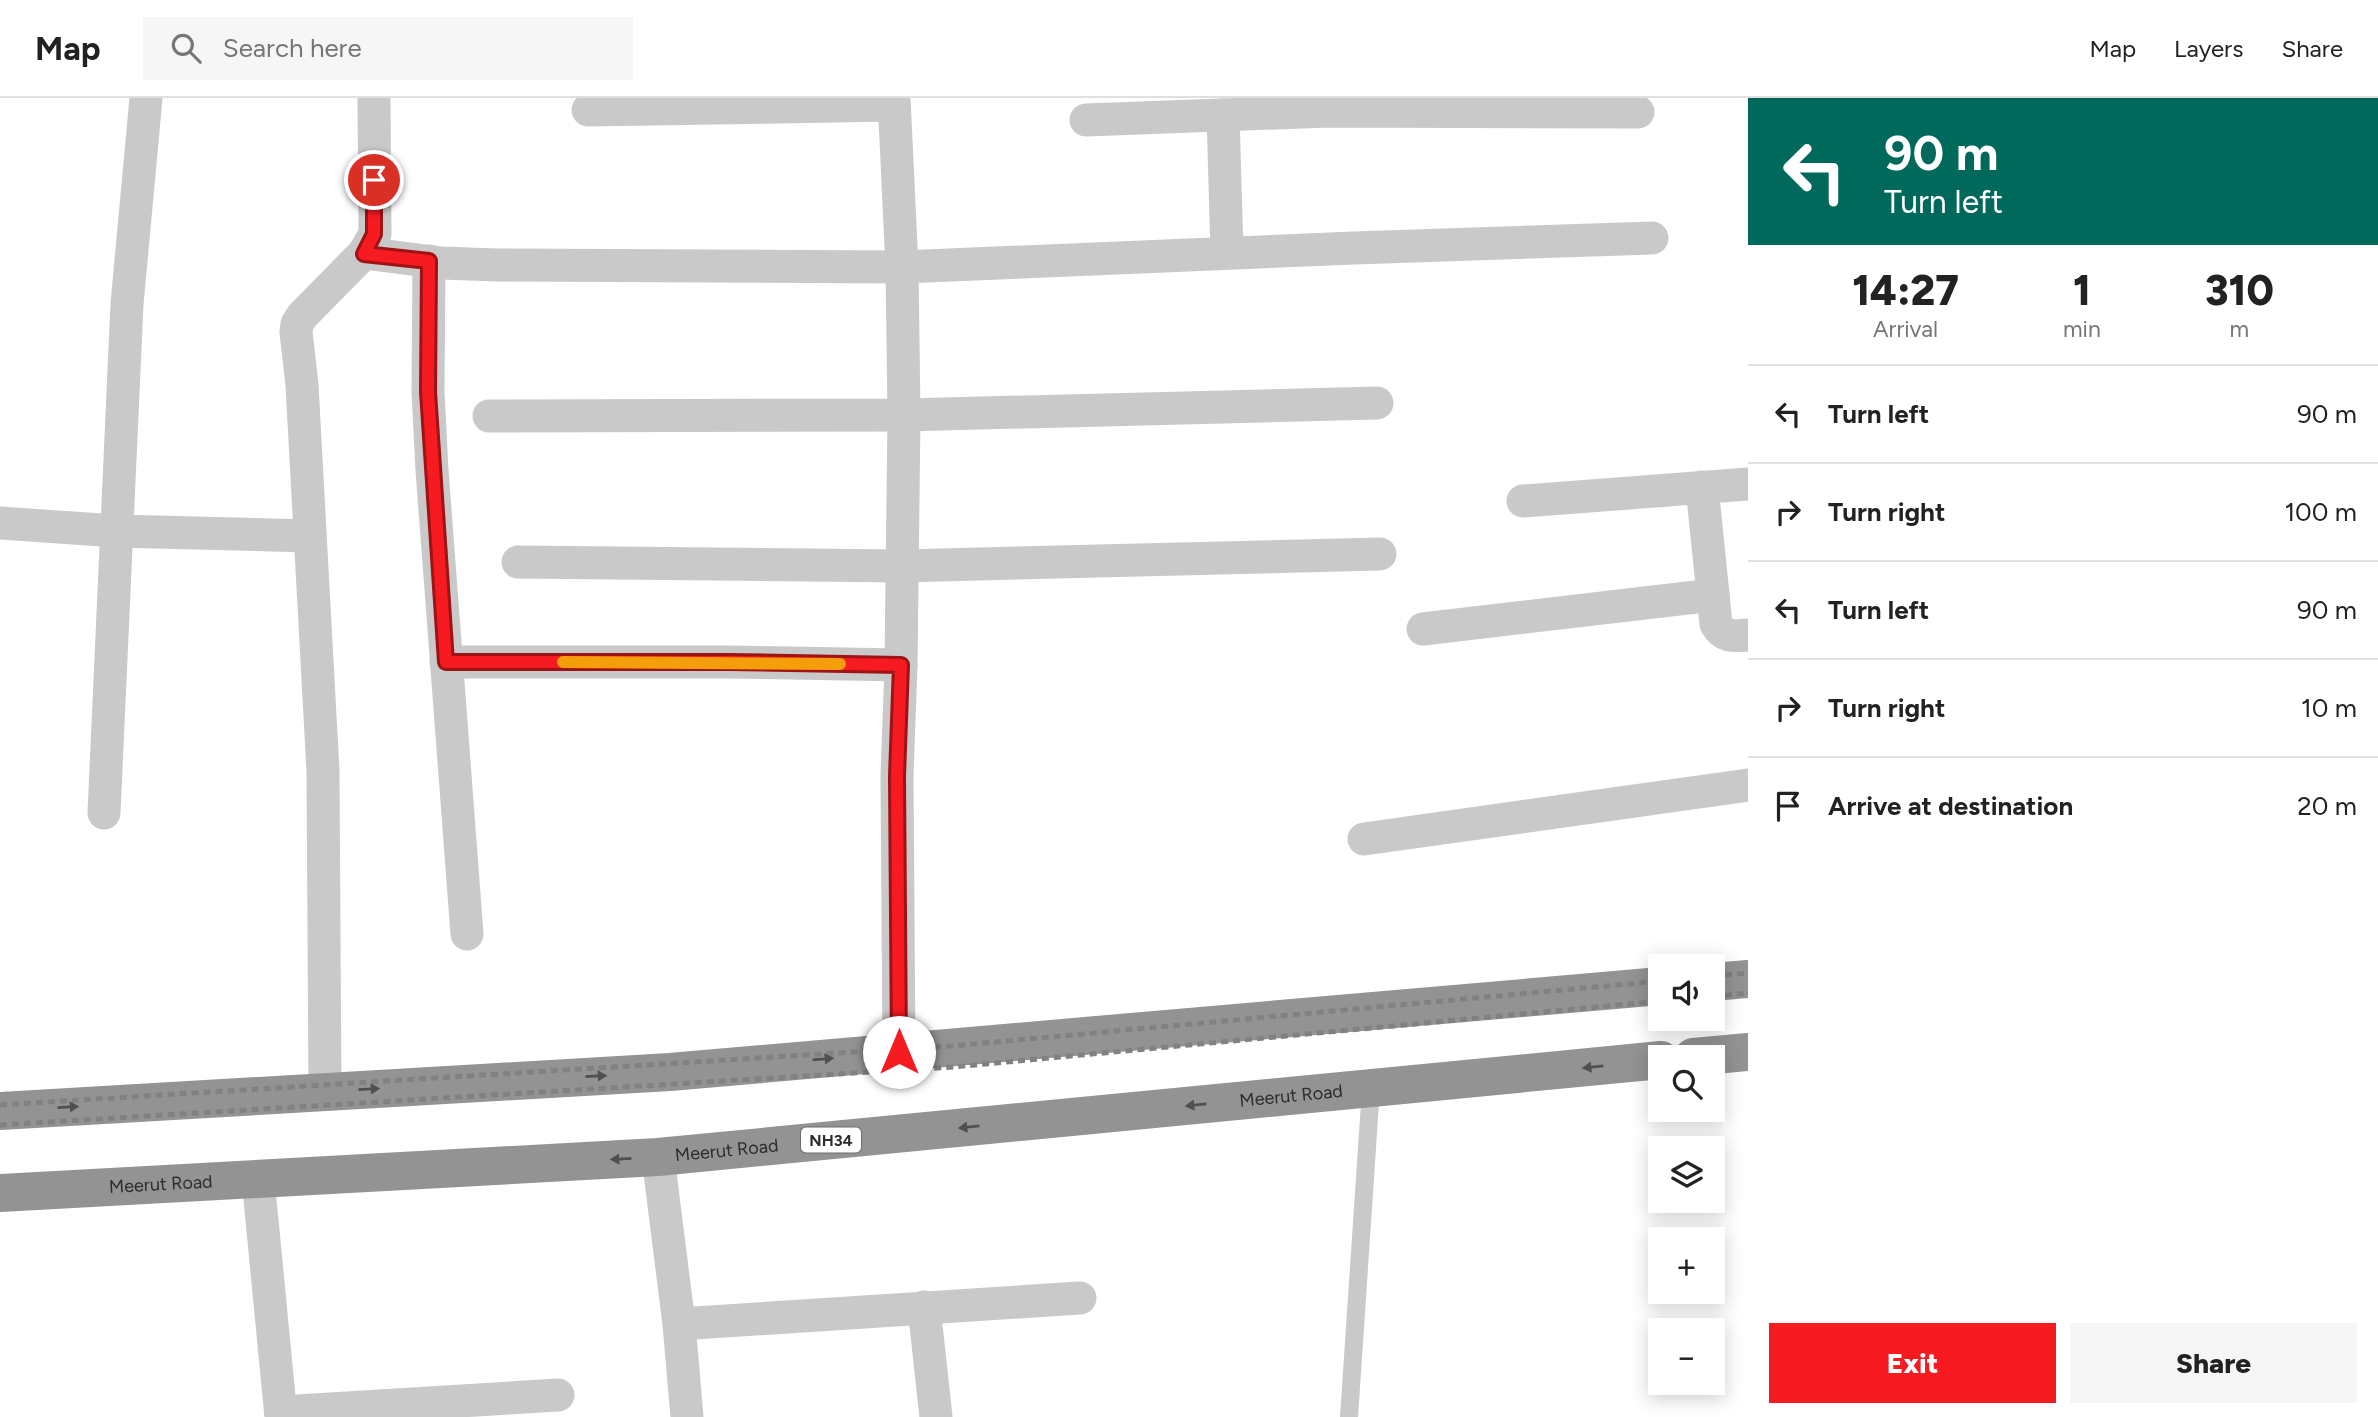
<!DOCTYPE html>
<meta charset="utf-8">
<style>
body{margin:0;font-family:Figtree,sans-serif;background:#f6f6f6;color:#222;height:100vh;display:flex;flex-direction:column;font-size:26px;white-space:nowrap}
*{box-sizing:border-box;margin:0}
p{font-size:23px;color:#767676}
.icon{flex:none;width:38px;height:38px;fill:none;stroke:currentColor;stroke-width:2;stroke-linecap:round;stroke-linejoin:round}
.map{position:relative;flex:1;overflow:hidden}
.drawer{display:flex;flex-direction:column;background:#fff;width:630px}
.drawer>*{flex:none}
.guide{background:#00695c;color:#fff;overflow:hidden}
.controls{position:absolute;left:1648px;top:856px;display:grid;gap:14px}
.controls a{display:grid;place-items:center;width:77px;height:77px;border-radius:0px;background:#fff;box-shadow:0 4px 18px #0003;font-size:35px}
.pin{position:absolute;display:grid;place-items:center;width:60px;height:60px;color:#fff;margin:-30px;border:4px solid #fff;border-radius:50%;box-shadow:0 2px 7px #0007}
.me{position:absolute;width:77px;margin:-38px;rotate:0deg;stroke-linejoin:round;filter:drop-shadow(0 0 5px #0008)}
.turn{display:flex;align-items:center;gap:24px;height:147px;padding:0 21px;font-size:32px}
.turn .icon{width:91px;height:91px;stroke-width:2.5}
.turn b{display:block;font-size:49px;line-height:60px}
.eta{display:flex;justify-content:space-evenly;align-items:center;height:119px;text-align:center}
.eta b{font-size:42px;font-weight:800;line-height:49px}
.primary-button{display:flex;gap:14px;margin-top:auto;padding:14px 21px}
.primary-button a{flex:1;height:80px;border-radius:0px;background:#f51b21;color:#fff;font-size:28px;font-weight:800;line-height:80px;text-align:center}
.primary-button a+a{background:#f6f6f6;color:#222}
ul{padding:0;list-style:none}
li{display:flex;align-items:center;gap:21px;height:98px;padding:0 21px;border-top:2px solid #e0e0e0}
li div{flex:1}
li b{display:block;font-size:26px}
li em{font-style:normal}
header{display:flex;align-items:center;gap:42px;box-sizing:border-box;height:98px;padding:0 35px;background:#fff;border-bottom:2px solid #e0e0e0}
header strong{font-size:33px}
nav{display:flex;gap:38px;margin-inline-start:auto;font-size:24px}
.search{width:490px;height:63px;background:#f6f6f6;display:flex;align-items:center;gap:18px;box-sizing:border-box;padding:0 24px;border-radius:0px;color:#767676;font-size:26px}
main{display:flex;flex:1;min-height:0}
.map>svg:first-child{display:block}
</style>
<header>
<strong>Map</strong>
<div class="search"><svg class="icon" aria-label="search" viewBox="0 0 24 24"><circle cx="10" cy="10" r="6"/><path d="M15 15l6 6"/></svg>Search here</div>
<nav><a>Map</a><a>Layers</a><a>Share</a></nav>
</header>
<main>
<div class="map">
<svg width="1748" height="1319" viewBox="0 0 1748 1319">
<rect width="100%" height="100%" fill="#fff"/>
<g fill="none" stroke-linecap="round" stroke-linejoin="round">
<!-- lane -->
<polyline stroke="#c9c9c9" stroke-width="18" points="1349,1319 1371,990"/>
<!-- street -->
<g stroke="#c9c9c9" stroke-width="33">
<polyline points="894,0 902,169 904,317 901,567 897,678 899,954"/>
<polyline points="588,12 894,7"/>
<polyline points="1223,17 1227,155"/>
<polyline points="1086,22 1329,13 1638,14"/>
<polyline points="364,155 441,165 497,167 902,169 1354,150 1652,140"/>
<polyline points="429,163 428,294 432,372 467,836"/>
<polyline points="489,318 904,317 1377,305"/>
<path d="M1702,389L1716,526C1724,540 1734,538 1748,537"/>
<polyline points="1523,403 1748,386"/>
<polyline points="0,425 116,433 310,438"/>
<polyline points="518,464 901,468 1380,456"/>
<polyline points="1423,531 1713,497"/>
<polyline points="446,564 730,564 901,567"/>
<polyline points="104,715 127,206 146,0"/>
<polyline points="1364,741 1748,687"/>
<polyline points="325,994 323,673 302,287 296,234 297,226 302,218 364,155 375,136 374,0"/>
<polyline points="658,1059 679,1226 687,1319"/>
<polyline points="258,1081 281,1319"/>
<polyline points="924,1209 936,1319"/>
<polyline points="679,1226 1080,1200"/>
<polyline points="281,1314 558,1297"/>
</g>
<!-- highway -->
<g stroke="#939393" stroke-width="38">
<polyline points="1713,884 1748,881"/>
<polyline points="1693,959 1748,954"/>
<polyline points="0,1013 670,974 1661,888"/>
<path id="s1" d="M0,1095L658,1059L1661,962"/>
</g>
<!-- rail -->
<g stroke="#818181" stroke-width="5" stroke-dasharray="7 5" stroke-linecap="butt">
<polyline points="1713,878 1748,875"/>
<polyline points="1713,899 1748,895"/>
<polyline points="0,1007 952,948 1661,883"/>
<polyline points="0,1027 953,969 1661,903"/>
</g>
</g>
<!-- one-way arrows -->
<defs><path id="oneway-solid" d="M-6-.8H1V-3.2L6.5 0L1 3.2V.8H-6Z" transform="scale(1.75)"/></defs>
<g fill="#505050">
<use href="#oneway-solid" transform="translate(823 961) rotate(-5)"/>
<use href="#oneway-solid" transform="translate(1593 969) rotate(174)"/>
<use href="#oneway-solid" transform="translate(596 978) rotate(-3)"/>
<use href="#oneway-solid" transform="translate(369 991) rotate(-3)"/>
<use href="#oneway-solid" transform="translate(1196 1007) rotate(174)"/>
<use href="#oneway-solid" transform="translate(68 1009) rotate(-3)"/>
<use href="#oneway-solid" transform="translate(969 1029) rotate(174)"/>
<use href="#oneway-solid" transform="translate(621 1061) rotate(177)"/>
</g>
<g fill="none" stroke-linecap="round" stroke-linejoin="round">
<defs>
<polyline id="route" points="374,82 374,136 364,156 429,163 428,294 446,564 730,564 901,567 897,678 899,954"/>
</defs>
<!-- route casing -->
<use href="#route" stroke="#9f1215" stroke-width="18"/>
<!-- route -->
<use href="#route" stroke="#f51b21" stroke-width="12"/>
<!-- slow -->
<polyline stroke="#f59e0b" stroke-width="12" points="563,564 840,566"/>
</g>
<g text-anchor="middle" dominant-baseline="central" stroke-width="7" stroke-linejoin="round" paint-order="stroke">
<!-- shield labels -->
<rect fill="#fff" stroke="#6b6b6b" stroke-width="2" x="801" y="1029.5" width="60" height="25" rx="5"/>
<g font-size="16" font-weight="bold" fill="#2c2c2c">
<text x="831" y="1042">NH34</text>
</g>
<!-- street labels -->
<g font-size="18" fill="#2c2c2c" stroke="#fff">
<text stroke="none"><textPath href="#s1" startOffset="1295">Meerut Road</textPath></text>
<text stroke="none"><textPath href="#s1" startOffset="728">Meerut Road</textPath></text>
<text stroke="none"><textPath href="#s1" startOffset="161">Meerut Road</textPath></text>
</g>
</g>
</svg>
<div class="controls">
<a><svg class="icon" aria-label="sound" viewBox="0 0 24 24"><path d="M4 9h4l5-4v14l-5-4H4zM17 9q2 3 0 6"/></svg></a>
<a><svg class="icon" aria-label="search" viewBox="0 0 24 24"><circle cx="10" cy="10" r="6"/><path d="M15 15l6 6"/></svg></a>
<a><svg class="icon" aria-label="layers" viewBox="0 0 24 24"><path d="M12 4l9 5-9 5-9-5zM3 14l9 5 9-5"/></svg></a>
<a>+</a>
<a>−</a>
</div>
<div class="pin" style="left:374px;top:82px;background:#d93025"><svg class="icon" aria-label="arrive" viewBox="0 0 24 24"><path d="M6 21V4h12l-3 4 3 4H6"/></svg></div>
<svg class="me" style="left:899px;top:954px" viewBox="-20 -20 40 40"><circle r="19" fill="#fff"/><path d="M0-13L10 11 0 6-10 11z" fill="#f51b21"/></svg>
</div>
<section class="drawer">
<div class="guide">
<div class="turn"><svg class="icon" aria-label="left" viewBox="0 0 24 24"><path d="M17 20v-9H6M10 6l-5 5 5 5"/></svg><div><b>90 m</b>Turn left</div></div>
</div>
<div class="eta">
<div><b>14:27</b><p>Arrival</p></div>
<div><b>1</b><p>min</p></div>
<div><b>310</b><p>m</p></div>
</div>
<ul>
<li><svg class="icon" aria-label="left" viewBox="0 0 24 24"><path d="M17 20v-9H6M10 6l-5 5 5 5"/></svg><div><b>Turn left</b></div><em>90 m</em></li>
<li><svg class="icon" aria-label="right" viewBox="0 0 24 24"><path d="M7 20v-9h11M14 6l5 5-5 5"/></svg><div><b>Turn right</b></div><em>100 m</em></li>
<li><svg class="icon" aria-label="left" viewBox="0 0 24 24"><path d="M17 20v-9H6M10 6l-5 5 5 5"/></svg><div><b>Turn left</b></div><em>90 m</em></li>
<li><svg class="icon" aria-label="right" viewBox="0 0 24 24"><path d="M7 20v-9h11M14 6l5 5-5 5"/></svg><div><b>Turn right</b></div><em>10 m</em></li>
<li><svg class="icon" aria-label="arrive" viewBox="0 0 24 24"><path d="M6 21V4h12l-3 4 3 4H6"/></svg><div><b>Arrive at destination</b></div><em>20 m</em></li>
</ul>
<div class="primary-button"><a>Exit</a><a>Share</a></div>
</section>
</main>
